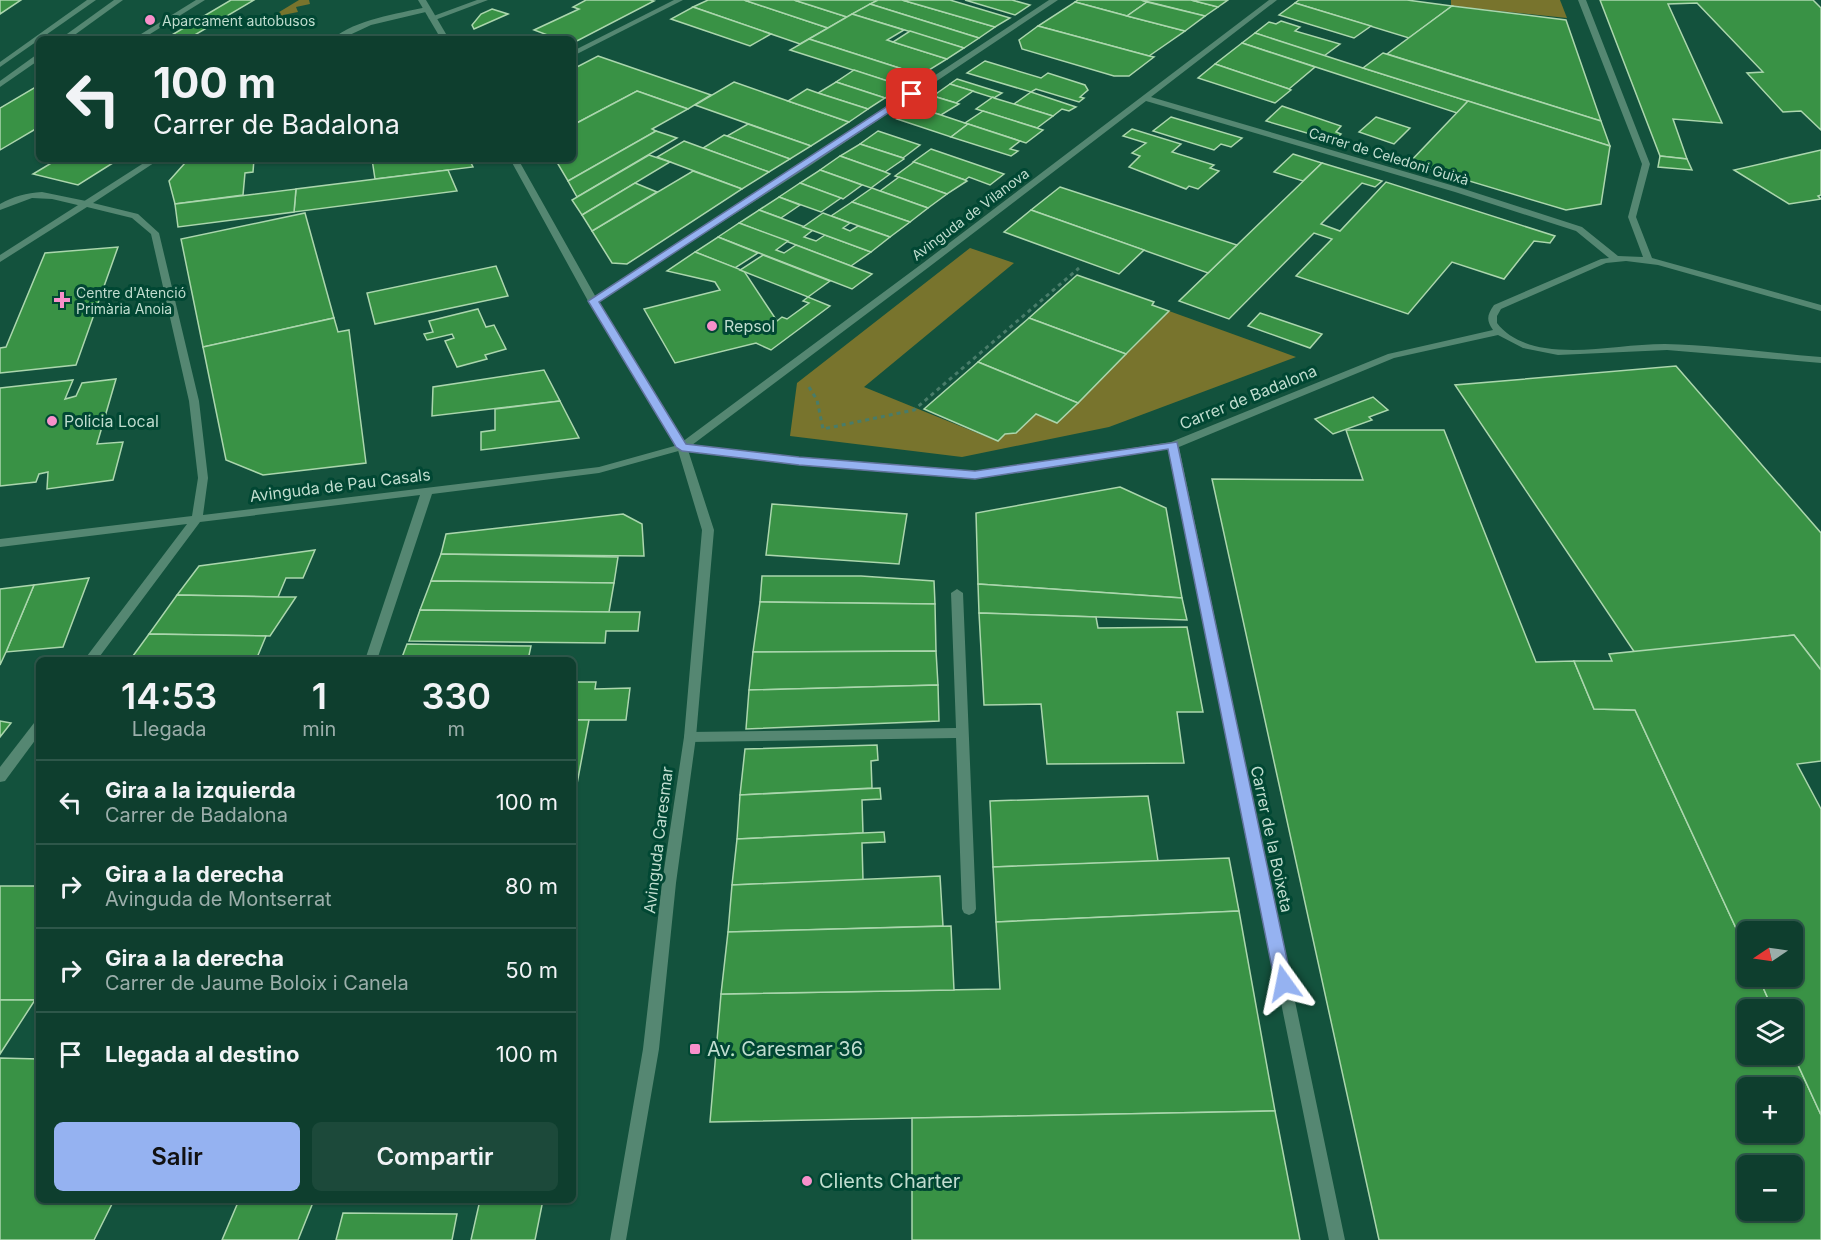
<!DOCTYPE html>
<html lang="es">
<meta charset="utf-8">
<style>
body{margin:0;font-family:Inter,sans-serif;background:#1c493a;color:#f1f3f6;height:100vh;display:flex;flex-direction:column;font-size:22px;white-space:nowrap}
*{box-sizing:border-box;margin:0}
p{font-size:20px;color:#9baeaa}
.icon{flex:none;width:33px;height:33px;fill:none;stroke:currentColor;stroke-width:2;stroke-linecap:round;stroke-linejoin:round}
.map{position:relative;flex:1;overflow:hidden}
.drawer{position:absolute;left:36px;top:657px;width:540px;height:546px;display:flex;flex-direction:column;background:#0e3e2e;border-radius:9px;box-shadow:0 2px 4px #0004,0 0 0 2px #2e574a}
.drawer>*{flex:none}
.top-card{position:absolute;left:36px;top:36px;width:540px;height:126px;border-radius:9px;box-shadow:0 2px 4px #0004,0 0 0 2px #2e574a;background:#0e3e2e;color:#f1f3f6;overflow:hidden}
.needle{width:39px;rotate:257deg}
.tools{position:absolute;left:1737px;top:921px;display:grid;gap:12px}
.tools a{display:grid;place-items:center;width:66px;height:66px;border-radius:9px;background:#0e3e2e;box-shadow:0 2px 4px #0004,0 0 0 2px #2e574a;font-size:30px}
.pin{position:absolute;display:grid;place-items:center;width:51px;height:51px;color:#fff;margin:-26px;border-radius:12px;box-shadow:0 3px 9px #0006}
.me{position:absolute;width:66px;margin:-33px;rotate:348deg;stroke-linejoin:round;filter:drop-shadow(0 0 4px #0008)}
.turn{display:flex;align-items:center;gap:21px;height:126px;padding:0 18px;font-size:27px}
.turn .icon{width:78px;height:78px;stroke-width:2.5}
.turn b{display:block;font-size:42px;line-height:51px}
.eta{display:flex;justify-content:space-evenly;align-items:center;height:102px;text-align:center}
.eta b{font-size:36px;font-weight:600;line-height:42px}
.cta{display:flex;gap:12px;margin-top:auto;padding:12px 18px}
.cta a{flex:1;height:69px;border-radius:9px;background:#95b2f1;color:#111;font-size:24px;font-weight:600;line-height:69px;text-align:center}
.cta a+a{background:#1c493a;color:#f1f3f6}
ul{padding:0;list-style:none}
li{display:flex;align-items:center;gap:18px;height:84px;padding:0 18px;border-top:2px solid #2e574a}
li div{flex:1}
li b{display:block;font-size:22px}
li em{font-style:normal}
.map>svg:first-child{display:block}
</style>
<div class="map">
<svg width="1821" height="1240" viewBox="0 0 1821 1240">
<rect width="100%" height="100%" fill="#13523d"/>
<!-- green -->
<g fill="#78742d">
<polygon points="299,0 309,0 310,4 296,7 298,12 283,15 283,20 271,23 271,28 251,29"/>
<polygon points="1451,0 1560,0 1567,18 1451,6"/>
<polygon points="970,248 1014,263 864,387 997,441 1005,434 1016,433 1036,414 1057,423 1169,311 1296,357 1109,427 962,457 790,436 797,383"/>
</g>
<!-- building -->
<g fill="#399245" stroke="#abd6ad" stroke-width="1.5" fill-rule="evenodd">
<polygon points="0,0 21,0 0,14"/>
<polygon points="231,0 254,0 188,39 165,39"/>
<polygon points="586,0 650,0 654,1 573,43 573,39 548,39 553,37 534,30 579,9 573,7"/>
<polygon points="708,0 744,0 828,28 800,44 693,7"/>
<polygon points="744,0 794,0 847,17 828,28"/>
<polygon points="794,0 878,0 847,17"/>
<polygon points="878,0 902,0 995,27 979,38 870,4"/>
<polygon points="902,0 950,0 1010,18 995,27"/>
<polygon points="965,0 1012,0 1030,5 1015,15"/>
<polygon points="1078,0 1141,0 1147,2 1127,16 1075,2"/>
<polygon points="1141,0 1191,0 1218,7 1205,16"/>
<polygon points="1191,0 1228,0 1218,7"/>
<polygon points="1299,0 1407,0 1452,6 1409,38 1295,3"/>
<polygon points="1600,0 1813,0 1821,8 1821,130 1801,111 1783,112 1747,73 1763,72 1697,3 1668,4 1722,123 1673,119 1687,159 1660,156"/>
<polygon points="1075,2 1127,16 1185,31 1149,56 1038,26"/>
<polygon points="1147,2 1205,16 1185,31 1127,16"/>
<polygon points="1295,3 1371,26 1354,38 1279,15"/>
<polygon points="870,4 979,38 964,48 852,14"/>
<polygon points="1452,6 1566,20 1601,121 1387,54"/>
<polygon points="693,7 771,34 750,46 671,19"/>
<polygon points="492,9 508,14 474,29 472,25 481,14"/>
<polygon points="852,14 904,30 887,40 947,59 921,75 809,39"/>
<polygon points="1281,21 1300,27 1295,31 1340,44 1324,56 1255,33 1269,22 1276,24"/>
<polygon points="1038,26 1149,56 1154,57 1129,76 1114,76 1022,49 1019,40"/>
<polygon points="910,31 964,48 947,59 893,42"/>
<polygon points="1255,33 1363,68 1468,101 1457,113 1242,43"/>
<polygon points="809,39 921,75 903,86 790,50"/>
<polygon points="1242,43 1315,67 1289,89 1215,64"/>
<polygon points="1383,53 1601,121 1610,146 1363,68"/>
<polygon points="598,56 711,95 688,109 637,91 573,125 573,69"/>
<polygon points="985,61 1041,78 1048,73 1085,85 1088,90 1080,97 1084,98 1079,102 1036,89 1031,92 967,73"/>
<polygon points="1215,64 1289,89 1291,90 1275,103 1198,78"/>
<polygon points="854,70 903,86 885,98 836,82"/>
<polygon points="957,79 1002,93 994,98 950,84"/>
<polygon points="734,82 788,101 849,122 811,146 695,105"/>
<polygon points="836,82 885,98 868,109 818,93"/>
<polygon points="950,84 973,91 956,103 933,96"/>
<polygon points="39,85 39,127 0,150 0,108"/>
<polygon points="807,89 818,93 868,109 849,122 788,101"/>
<polygon points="637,91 688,109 652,129 656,131 568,181 555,159 573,159 573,125"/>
<polygon points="1031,92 1076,107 1069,111 1062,109 1053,116 1014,104"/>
<polygon points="933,96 956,103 959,104 941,115 915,107"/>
<polygon points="993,97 994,98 1053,116 1037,128 976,109"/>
<polygon points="1468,101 1610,146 1601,204 1566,210 1409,163"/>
<polygon points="1282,106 1341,126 1336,132 1341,134 1334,141 1266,121"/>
<polygon points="915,107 941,115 968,124 951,137 897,119"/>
<polygon points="983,111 1037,128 1043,130 1026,143 965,123"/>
<polygon points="1171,117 1242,138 1231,147 1221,144 1214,150 1153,131"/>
<polygon points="1376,117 1410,128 1394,144 1359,132"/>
<polygon points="748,124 811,146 790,159 727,136"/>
<polygon points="968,124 1020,141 1010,149 1018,151 1011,156 951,137"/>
<polygon points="1132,129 1181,144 1172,152 1214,165 1210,168 1219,171 1198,189 1189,186 1186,189 1129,167 1140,156 1132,153 1146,143 1123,136"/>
<polygon points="656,131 677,138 577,197 568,181"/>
<polygon points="878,131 920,145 903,158 860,144"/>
<polygon points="724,135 727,136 790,159 769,172 703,148"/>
<polygon points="684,141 703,148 769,172 742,189 657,157"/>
<polygon points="860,144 903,158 904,159 885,172 840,156"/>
<polygon points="931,149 1004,174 990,185 969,177 965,180 913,162"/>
<polygon points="1821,150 1821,195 1818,196 1821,199 1789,204 1734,170"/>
<polygon points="1293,154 1322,163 1303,181 1274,172"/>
<polygon points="649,155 670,162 582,215 572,200"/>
<polygon points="840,156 885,172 890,174 871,188 820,170"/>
<polygon points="1660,156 1687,159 1692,170 1658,167"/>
<polygon points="58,159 107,159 116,161 78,185 33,174"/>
<polygon points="215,159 254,159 253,172 245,173 243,195 175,204 169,181 185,163"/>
<polygon points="372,159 469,159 473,167 375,179"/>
<polygon points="914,162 965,180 967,181 947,194 895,176"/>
<polygon points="1322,163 1382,181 1375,187 1362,183 1321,224 1340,231 1386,182 1555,236 1550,243 1534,241 1504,279 1452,262 1408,314 1296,276 1332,239 1314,233 1229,319 1179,301"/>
<polygon points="448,170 457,191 294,212 296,189"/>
<polygon points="820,170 862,185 843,199 800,183"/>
<polygon points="693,171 742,189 627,264 612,263 592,231"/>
<polygon points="899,177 947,194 928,208 880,191"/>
<polygon points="635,183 657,192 592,231 582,215"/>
<polygon points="800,183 841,198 821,212 779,197"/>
<polygon points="1060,187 1237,245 1208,273 1031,210"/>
<polygon points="872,188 880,191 928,208 910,222 852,202"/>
<polygon points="296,189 294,212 178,227 175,204"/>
<polygon points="779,197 800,205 781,218 759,210"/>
<polygon points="852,202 910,222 890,237 831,216"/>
<polygon points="759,210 813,230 804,237 816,241 825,235 871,252 851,266 739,223"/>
<polygon points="1031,210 1144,250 1119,274 1004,232"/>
<polygon points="305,213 334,318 203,347 181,239"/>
<polygon points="823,213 850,223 843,228 850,231 858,226 890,237 871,252 803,227"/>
<polygon points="739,223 788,241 776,250 784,253 796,245 872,274 852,289 718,237"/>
<polygon points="718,237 758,253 735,268 695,252"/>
<polygon points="118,247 76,365 0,373 0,348 6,347 45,253"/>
<polygon points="695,252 744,271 777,321 782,317 787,319 809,303 803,301 808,297 830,306 771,350 756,343 675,363 644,309 720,290 715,282 667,271"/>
<polygon points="763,255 830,281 808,297 740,270"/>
<polygon points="496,266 508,296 375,324 367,293"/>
<polygon points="1077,275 1154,302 1152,305 1169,311 1126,354 1029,318"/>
<polygon points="478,309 486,327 494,325 506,349 485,355 487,359 457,367 445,341 454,338 452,334 427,340 424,334 433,332 429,321"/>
<polygon points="1260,313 1322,334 1310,348 1248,326"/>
<polygon points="334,318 338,332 349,330 366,463 263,475 226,460 203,347"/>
<polygon points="1029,318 1126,354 1078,403 978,362"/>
<polygon points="978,362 1078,403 1057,423 1036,414 1016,433 1005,434 998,441 924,409"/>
<polygon points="1676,366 1821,533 1821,670 1794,635 1635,653 1455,385"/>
<polygon points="544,370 560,401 432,416 433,387"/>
<polygon points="116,379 97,444 123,442 113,480 47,489 48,472 39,474 36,482 0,486 0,388 73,380 65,399 76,396 82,383"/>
<polygon points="1373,397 1388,410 1369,417 1372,420 1333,434 1315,419"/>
<polygon points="560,401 579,438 481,450 481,432 495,430 495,409"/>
<path d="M1346,430H1444L1536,662L1574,661L1594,709L1635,710L1748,954V976H1758L1773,1010H1748V1054L1792,1052L1821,1115V1240H1379L1212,479L1363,480ZM1748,1088H1792V1132H1748ZM1748,1166H1792V1210H1748Z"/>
<polygon points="1120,487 1166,508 1182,598 978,584 976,513"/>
<polygon points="772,504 907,514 899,564 766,555"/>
<polygon points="623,514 642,524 644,556 441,554 446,534"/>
<polygon points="315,550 303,578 286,578 278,597 177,595 199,566"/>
<polygon points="441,554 618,557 614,583 431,581"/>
<polygon points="762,576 861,576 934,581 935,604 760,602"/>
<polygon points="89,578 63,647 6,652 34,585"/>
<polygon points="431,581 614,583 609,612 420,610"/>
<polygon points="978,584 1182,598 1187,620 979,613"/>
<polygon points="34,585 6,652 0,665 0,589"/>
<polygon points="177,595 278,597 296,597 270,636 149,634"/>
<polygon points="760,602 935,604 936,651 753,652"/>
<polygon points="420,610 609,612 640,612 638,631 606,631 605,643 409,641"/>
<polygon points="979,613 1096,617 1098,628 1187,627 1203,712 1177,712 1184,763 1047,764 1041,704 984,705"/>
<polygon points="149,634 266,636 256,660 130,660"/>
<polygon points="1794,635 1821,670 1821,761 1797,764 1821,809 1821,1115 1792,1052 1792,1010 1773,1010 1758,976 1792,976 1792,932 1748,932 1748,954 1635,710 1594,709 1574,661 1612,661 1609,654"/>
<polygon points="407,644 531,646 528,660 401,660"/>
<polygon points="936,651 938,685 749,690 753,652"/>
<polygon points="573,682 596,682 595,689 630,688 626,720 573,720"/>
<polygon points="938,685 939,721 746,729 749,690"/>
<polygon points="573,720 589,720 573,805"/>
<polygon points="0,721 11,723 0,737"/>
<polygon points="877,745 878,760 871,761 872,788 740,795 745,749"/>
<polygon points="880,788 881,799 862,800 863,833 737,839 740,795"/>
<polygon points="1148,796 1158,861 993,867 990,801"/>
<polygon points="884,832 885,842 862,843 863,880 732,885 737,839"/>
<polygon points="1229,858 1239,911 996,922 993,867"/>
<polygon points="940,876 943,926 728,932 732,885"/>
<rect x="0" y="886" width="39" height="114"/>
<polygon points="1239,911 1275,1111 710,1122 721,994 1000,989 996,922"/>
<polygon points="951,926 954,990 721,994 728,932"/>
<polygon points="0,1000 35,1000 0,1054"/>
<polygon points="0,1058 39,1059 39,1200 114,1200 94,1240 0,1240"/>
<polygon points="1275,1111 1300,1240 912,1240 912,1118"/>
<polygon points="239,1200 314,1200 298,1240 222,1240"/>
<polygon points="480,1200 543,1200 535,1240 471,1240"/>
<polygon points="343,1213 457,1214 452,1240 336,1240"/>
</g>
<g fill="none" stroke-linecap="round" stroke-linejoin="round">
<!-- path -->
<polyline stroke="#487c69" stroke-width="3" stroke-dasharray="4 4" stroke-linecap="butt" points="809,387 817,400 823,429 914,410 1079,268"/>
<!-- service -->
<g fill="#558772" fill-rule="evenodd">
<polygon points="114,0 123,0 69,39 60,39"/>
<polygon points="196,0 205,0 142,39 133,39"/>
<polygon points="36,55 39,55 39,60 0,87 0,81"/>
<path d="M42,192L86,201L90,204L86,207L52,199L32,198L0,210V204C14,196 26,193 42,192Z"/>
<polygon points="957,589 963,593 976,909 974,913 969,915 964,913 962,909 956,738 690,742 685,740 684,737 685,734 690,732 956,728 951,593"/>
</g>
<!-- minor -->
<g fill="#558772" fill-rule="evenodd">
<polygon points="87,0 96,0 0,67 0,62"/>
<polygon points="477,0 488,0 435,20 428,18"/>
<polygon points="674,0 683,0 573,56 573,51"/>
<polygon points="1049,0 1058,0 808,167 596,303 590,303 588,301 802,163"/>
<path d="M1269,0H1277L1151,97L1461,188L1582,227L1618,256L1643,257L1628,217L1642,164L1578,0H1586L1650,164L1636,217L1652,258L1821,305V311L1658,265L1626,261L1606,263L1501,309L1497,316V323C1508,338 1529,346 1545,348C1585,354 1625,344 1665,344C1717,345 1769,353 1821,357V363L1667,350L1558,355L1523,348L1498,335L1394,358L1179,447L1345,1240H1329L1169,449L975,478L799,464L682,450L599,473L432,494L377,660H365L420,495L200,522L97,660H84L187,524L0,547V539L192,516L198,478L189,401L151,234L132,218L87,207L0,262V255L150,159H160L93,203L138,214L159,233L199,401L208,478L203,515L599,467L678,445L923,263ZM1146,101L1455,192L1576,231L1609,258L1601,259L1494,305C1487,315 1486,320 1493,330L1388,354L1171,442L975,472L799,458L692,445L929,267Z"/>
<path d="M427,7L431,9L430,11L371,25L341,39H332C357,19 396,14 427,7Z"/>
<polygon points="39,721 39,735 5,781 0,782 0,767 34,723"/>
</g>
<!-- tertiary -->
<g fill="#558772" fill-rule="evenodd">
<polygon points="418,0 426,0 449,39 441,39"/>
<polygon points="510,159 518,159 598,301 687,447 714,530 696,737 676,883 659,1049 626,1240 610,1240 643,1049 662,883 684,737 702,530 677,447 588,301"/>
</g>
</g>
<!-- route -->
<polygon fill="#95b2f1" stroke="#61749d" stroke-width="1.5" points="909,92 917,94 599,302 686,444 799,457 975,471 1177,442 1292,983 1290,988 1284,990 1278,988 1275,983 1168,449 975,479 799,465 682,451 676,447 588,301"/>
<!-- markers -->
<g fill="#f890cb" stroke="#014733" stroke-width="2">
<circle cx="150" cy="20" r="6"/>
<path d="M59 291h6v6h6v6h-6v6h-6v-6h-6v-6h6z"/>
<circle cx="712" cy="326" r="6"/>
<circle cx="52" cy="421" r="6"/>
<rect x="689" y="1043" width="12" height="12" rx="3"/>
<circle cx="807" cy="1181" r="6"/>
</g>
<g text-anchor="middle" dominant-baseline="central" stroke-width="6" stroke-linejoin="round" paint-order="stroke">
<!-- far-poi labels -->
<g font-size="14" fill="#c0ddcf" stroke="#014733" text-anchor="start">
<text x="162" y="20">Aparcament autobusos</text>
<text x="76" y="292">Centre d'Atenció<tspan x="76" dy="16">Primària Anoia</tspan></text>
</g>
<!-- far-street labels -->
<g font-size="14" fill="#c0ddcf" stroke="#014733">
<text transform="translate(1389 156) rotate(17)">Carrer de Celedoni Guixà</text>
<text transform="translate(970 214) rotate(-37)">Avinguda de Vilanova</text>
</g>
<!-- poi labels -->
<g font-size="16" fill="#c0ddcf" stroke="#014733" text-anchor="start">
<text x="724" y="326">Repsol</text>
<text x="64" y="421">Policia Local</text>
</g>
<!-- street labels -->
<g font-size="16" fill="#c0ddcf" stroke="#014733">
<text transform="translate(1248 397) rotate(-22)">Carrer de Badalona</text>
<text transform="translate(340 485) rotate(-7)">Avinguda de Pau Casals</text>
<text transform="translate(1272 839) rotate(78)">Carrer de la Boixeta</text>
<text transform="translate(658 840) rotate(-83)">Avinguda Caresmar</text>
</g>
<!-- near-poi labels -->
<g font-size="20" fill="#c0ddcf" stroke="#014733" text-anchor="start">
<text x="707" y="1049">Av. Caresmar 36</text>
<text x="819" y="1181">Clients Charter</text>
</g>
</g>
</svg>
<div class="tools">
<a><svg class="needle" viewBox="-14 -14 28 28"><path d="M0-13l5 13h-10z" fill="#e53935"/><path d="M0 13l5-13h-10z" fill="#9baeaa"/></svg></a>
<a><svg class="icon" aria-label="layers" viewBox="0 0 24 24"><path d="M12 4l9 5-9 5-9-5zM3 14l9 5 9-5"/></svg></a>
<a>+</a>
<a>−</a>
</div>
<div class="pin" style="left:912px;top:94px;background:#d93025"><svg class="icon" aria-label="arrive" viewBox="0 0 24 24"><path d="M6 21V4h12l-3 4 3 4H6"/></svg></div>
<svg class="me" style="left:1284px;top:983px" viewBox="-20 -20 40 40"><path d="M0-17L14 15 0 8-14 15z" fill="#95b2f1" stroke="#fff" stroke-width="4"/></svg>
<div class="top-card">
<div class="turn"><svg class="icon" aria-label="left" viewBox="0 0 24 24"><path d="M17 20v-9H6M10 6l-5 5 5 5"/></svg><div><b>100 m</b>Carrer de Badalona</div></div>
</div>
<section class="drawer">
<div class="eta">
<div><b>14:53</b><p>Llegada</p></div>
<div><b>1</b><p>min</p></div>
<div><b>330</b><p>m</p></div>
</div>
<ul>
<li><svg class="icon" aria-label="left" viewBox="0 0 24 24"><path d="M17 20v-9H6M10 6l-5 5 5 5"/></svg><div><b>Gira a la izquierda</b><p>Carrer de Badalona</p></div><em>100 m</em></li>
<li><svg class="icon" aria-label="right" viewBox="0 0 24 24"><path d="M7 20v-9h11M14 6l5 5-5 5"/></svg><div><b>Gira a la derecha</b><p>Avinguda de Montserrat</p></div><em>80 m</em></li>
<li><svg class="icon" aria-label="right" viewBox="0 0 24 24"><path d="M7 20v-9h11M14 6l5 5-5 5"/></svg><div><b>Gira a la derecha</b><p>Carrer de Jaume Boloix i Canela</p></div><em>50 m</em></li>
<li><svg class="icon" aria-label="arrive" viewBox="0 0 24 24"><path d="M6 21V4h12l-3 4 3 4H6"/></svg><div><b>Llegada al destino</b></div><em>100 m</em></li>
</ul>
<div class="cta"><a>Salir</a><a>Compartir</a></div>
</section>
</div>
